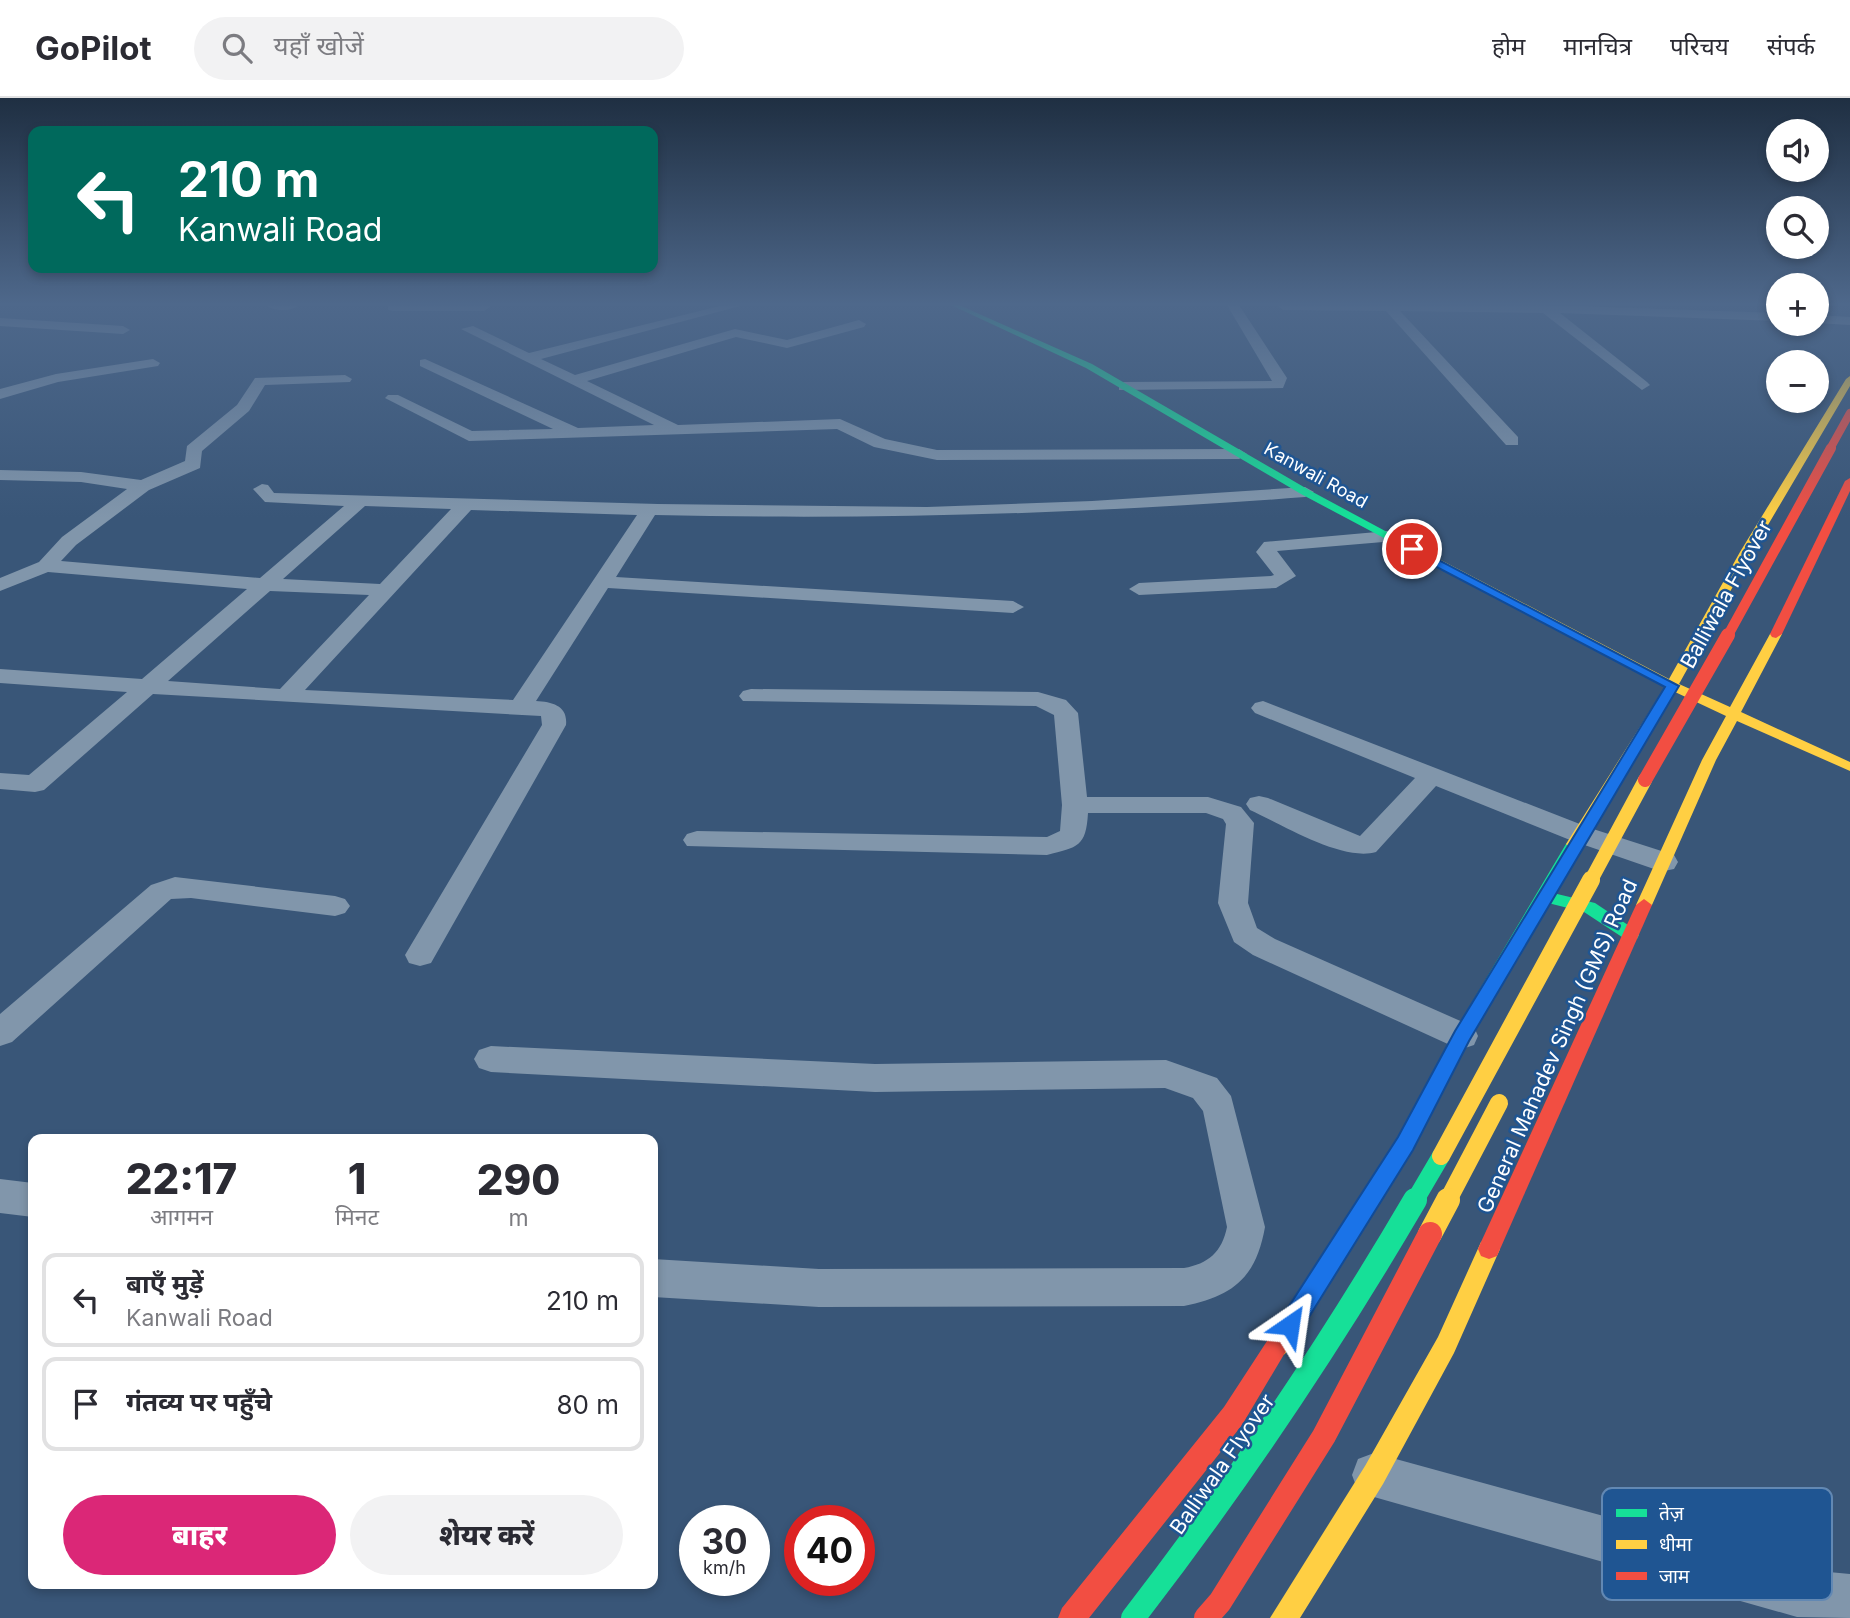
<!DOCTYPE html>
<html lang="hi">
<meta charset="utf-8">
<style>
body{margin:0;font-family:Inter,"Noto Sans Devanagari",sans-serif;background:#f2f2f3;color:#2b2b33;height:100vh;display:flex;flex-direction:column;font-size:26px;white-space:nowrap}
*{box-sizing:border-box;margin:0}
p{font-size:23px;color:#7c7c81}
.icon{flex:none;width:38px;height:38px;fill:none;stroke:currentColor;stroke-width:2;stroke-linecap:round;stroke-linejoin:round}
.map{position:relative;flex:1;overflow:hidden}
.side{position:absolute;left:28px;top:1036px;width:630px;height:455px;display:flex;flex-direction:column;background:#fff;border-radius:14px;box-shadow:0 4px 10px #0003}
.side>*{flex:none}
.guide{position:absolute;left:28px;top:28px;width:630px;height:147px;border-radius:14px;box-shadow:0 4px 10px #0003;background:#00695c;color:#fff;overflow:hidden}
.buttons{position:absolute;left:1766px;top:21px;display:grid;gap:14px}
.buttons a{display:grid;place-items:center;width:63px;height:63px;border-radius:50%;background:#fff;box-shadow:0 4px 10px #0003;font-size:35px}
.speed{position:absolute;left:679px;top:1407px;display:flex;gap:14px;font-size:35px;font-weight:700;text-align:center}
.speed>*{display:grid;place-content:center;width:91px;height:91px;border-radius:50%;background:#fff;box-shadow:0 4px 10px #0003;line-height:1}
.speed small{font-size:18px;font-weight:400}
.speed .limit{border:10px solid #d22;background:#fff;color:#111}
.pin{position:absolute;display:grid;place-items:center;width:60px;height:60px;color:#fff;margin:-30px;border:4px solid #fff;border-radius:50%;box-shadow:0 2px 7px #0007}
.me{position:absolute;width:77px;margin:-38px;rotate:32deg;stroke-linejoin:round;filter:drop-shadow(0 0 5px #0008)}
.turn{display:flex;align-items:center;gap:24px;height:147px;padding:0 35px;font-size:32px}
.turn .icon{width:91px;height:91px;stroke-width:2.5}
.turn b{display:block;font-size:49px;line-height:60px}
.eta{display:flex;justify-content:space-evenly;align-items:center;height:119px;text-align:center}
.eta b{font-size:42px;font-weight:800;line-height:49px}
.cta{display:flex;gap:14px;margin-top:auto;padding:14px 35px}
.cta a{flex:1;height:80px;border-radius:42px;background:#db2777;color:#fff;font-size:28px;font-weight:800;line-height:80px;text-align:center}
.cta a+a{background:#f2f2f3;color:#2b2b33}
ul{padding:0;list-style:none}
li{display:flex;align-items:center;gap:21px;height:94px;margin:0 14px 10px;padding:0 21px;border:4px solid #e1e1e2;border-radius:14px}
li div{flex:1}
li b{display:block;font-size:26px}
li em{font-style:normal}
header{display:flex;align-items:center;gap:42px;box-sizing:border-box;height:98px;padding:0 35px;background:#fff;border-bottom:2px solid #e1e1e2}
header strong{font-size:33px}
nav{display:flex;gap:38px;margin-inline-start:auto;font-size:24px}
.search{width:490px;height:63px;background:#f2f2f3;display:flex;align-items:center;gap:18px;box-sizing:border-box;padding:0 24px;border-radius:38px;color:#7c7c81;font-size:26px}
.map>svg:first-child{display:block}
</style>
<header>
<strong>GoPilot</strong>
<div class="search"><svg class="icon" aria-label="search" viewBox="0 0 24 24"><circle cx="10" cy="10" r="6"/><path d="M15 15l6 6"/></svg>यहाँ खोजें</div>
<nav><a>होम</a><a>मानचित्र</a><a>परिचय</a><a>संपर्क</a></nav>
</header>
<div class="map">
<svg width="1850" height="1520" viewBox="0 0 1850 1520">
<rect width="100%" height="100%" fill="#395678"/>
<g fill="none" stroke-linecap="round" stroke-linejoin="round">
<!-- street -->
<g fill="#8196ab" fill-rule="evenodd">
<path d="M266,207H297V208C291,214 272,213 266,207Z"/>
<polygon points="388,207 489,207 490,209 484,213 393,213 388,212"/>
<polygon points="724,207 744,207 541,261 575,277 735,231 787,242 859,222 866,226 864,229 787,250 736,239 587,283 678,327 840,321 885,341 937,352 1239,351 1247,356 1239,361 937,362 874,349 837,331 469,343 385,300 388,297 398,297 472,333 553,331 420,268 420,262 425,261 578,330 654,327 461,231 473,228 529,255"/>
<polygon points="1227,207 1239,207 1287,280 1283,290 1119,292 1119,286 1124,284 1272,283"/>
<polygon points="1277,207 1546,207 1778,215 1778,223 1560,215 1647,284 1650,287 1642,292 1543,215 1400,213 1518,339 1518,347 1506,347 1386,213 1283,212"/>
<polygon points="1816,217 1850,219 1850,227 1816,225"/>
<polygon points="0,220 123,228 130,232 123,236 0,228"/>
<polygon points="153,261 160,265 158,268 58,284 0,301 0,291 56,276"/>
<path d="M345,277L352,281L350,284L265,287L249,313L202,353L200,370L149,392L76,447L61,463L260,480L344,408L265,404L253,391L262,386L268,387L274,395L658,406L927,409L1092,403L1305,389L1314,394L1305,399C1086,416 875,422 655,417L616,479L1013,503L1024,509L1013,515L608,490L536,603C553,604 568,608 566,627L431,865L420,868L409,865L405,857L542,627L541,618L153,596L44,692L35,694L0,691V675L29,677L127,594L0,585V571L142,581L247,491L48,474L0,493V480L39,464L62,439L127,391L81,384L0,382V372L81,374L141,382L185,363L187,348L237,307L255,280ZM365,408L451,411L380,486L283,481ZM471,412L637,417L513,602L305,592ZM270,493L369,497L280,591L168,583Z"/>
<polygon points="1388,433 1395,435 1398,439 1395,443 1277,453 1296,478 1276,490 1139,497 1129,491 1139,485 1271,478 1274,477 1256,454 1264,444"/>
<path d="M751,591L1038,594L1066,602L1078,615L1087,699H1208L1241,709L1254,725L1248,805L1257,830L1275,841L1474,929L1478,938L1474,947L1462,951L1450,947L1253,857L1234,844L1218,805L1226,726L1223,721L1206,715H1088C1086,749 1078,749 1047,757L687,748L683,742L687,736L697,733L1047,739L1060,733L1062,707L1054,617L1036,608L743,603L739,598L743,593Z"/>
<path d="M1263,603L1590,730L1674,757L1678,764L1674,771L1664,773L1654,771L1570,742L1436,688L1376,754C1342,764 1281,726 1250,712L1246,706L1250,700L1259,698L1268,700L1360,738L1415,680L1255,615L1251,610L1255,605Z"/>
<polygon points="175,779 335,798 345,801 350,808 345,815 335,818 191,800 171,801 12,944 0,948 0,916 151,787"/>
<path d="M491,948L875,966L1166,962L1217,980L1231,998L1265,1129C1256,1180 1233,1198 1184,1208L819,1209L653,1199V1161L819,1171L1184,1170C1208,1166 1222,1154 1227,1129L1203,1013L1193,1000L1165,990L875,994L491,974L479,970L474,961L479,952Z"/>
<polygon points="0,1081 33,1085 33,1119 0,1115"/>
<polygon points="1374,1355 1797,1471 1850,1476 1850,1520 1797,1519 1374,1399 1358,1393 1352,1377 1358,1361"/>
</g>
<!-- fast -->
<g fill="#16e098" fill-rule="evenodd">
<polygon points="951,207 959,207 1092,266 1309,392 1441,463 1431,465 1301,396 1086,270"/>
<polygon points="1574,741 1582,746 1553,795 1595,805 1637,833 1639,837 1637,841 1625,841 1584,814 1548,805 1469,942 1433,1012 1426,1014 1419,1012 1416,1006 1455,933 1566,746"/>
</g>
<!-- slow -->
<g fill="#ffcf43" fill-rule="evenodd">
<polygon points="1850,278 1850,288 1752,454 1679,586 1730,609 1770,536 1776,532 1780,533 1782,536 1741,614 1850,664 1850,673 1737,623 1716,662 1652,807 1644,813 1638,811 1636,807 1702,662 1726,618 1675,594 1579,750 1569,750 1566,746 1665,589 1429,463 1439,461 1669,581 1740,454 1846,281"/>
<polygon points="1426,998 1433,1000 1436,1006 1412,1052 1285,1256 1277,1259 1269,1256 1265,1248 1269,1240 1398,1040 1419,1000"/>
<polygon points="1489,1141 1497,1144 1500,1151 1454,1255 1383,1386 1300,1520 1270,1520 1365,1368 1438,1239 1481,1144"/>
</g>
<!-- jam -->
<g fill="#f24e42" fill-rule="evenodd">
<polygon points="1850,380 1850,393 1782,536 1776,540 1772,539 1770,536 1845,383"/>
<polygon points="1644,801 1652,807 1497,1158 1489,1161 1481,1158 1478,1151 1481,1144 1636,807"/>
<polygon points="1277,1237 1285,1240 1289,1248 1242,1327 1089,1520 1058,1520 1062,1510 1224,1309 1269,1240"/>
</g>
<!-- fast-bridge-far1 -->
<polyline stroke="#16e098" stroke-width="18" points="1414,1104 1441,1058"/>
<!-- fast-bridge -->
<path stroke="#16e098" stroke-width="24" d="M1133,1520C1236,1387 1330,1247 1415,1102"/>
<!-- slow-bridge-far2 -->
<polyline stroke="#ffcf43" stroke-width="14" points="1590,784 1645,682"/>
<!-- slow-bridge-far1 -->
<g stroke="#ffcf43" stroke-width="18">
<polyline points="1441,1058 1591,782"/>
<polyline points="1447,1104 1499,1005"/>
</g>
<!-- slow-bridge -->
<polyline stroke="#ffcf43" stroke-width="24" points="1430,1136 1448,1102"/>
<!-- jam-bridge-far3 -->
<polyline stroke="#f24e42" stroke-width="8" points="1830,351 1850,315"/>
<!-- jam-bridge-far2 -->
<polyline stroke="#f24e42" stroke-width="10" points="1727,539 1831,350"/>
<!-- jam-bridge-far1 -->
<polyline stroke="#f24e42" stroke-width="14" points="1645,682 1728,537"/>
<!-- jam-bridge -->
<polyline stroke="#f24e42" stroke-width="24" points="1206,1520 1220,1504 1324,1338 1430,1136"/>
</g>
<!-- sky -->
<linearGradient id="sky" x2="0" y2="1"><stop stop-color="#1f2f42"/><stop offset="0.49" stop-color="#4e688b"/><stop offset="1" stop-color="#4e688b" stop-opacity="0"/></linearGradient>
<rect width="1850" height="420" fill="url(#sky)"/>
<!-- route -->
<polygon fill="#1a73e8" stroke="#114b97" stroke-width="2" points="1412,448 1679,588 1469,943 1413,1052 1299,1235 1290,1238 1282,1235 1279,1227 1282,1219 1398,1039 1455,933 1665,589 1408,454 1407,451"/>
<g text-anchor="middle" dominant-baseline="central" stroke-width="5" stroke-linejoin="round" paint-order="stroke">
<!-- far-street labels -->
<g font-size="18" fill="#fff" stroke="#1f5592">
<text transform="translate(1316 377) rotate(29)">Kanwali Road</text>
</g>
<!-- street labels -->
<g font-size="21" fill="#fff" stroke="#1f5592">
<text transform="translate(1726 496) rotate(-61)">Balliwala Flyover</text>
<text transform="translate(1557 948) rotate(-66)">General Mahadev Singh (GMS) Road</text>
<text transform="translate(1222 1366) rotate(-55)">Balliwala Flyover</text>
</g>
</g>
<!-- legend -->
<rect x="1602" y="1390" width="230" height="112" rx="10" fill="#1f5592" stroke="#6288b3" stroke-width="2"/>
<rect x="1616" y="1411" width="31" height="8" fill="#16e098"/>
<rect x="1616" y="1442" width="31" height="9" fill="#ffcf43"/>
<rect x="1616" y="1474" width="31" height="8" fill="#f24e42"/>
<g font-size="19" fill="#fff">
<text x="1659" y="1422">तेज़</text>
<text x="1659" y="1453">धीमा</text>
<text x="1659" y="1485">जाम</text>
</g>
</svg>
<div class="buttons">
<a><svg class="icon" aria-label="sound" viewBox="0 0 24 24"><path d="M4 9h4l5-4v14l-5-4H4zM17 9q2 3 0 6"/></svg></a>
<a><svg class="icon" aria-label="search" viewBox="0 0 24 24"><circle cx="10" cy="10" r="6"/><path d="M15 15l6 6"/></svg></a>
<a>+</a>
<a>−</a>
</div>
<div class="speed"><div>30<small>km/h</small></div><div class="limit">40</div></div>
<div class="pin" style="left:1412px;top:451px;background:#d93025"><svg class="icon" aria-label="arrive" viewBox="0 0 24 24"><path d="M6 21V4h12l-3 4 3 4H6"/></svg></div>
<svg class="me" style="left:1290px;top:1227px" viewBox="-20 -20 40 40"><path d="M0-17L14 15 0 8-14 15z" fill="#1a73e8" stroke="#fff" stroke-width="4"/></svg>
<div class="guide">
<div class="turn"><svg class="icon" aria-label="left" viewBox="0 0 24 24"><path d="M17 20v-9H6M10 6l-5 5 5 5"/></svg><div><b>210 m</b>Kanwali Road</div></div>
</div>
<section class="side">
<div class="eta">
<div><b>22:17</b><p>आगमन</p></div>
<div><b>1</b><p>मिनट</p></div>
<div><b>290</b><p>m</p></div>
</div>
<ul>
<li><svg class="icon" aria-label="left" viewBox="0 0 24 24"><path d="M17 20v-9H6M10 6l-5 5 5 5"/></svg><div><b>बाएँ मुड़ें</b><p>Kanwali Road</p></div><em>210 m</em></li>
<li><svg class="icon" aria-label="arrive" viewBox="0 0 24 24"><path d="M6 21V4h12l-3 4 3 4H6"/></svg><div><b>गंतव्य पर पहुँचे</b></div><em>80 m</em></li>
</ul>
<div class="cta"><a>बाहर</a><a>शेयर करें</a></div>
</section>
</div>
